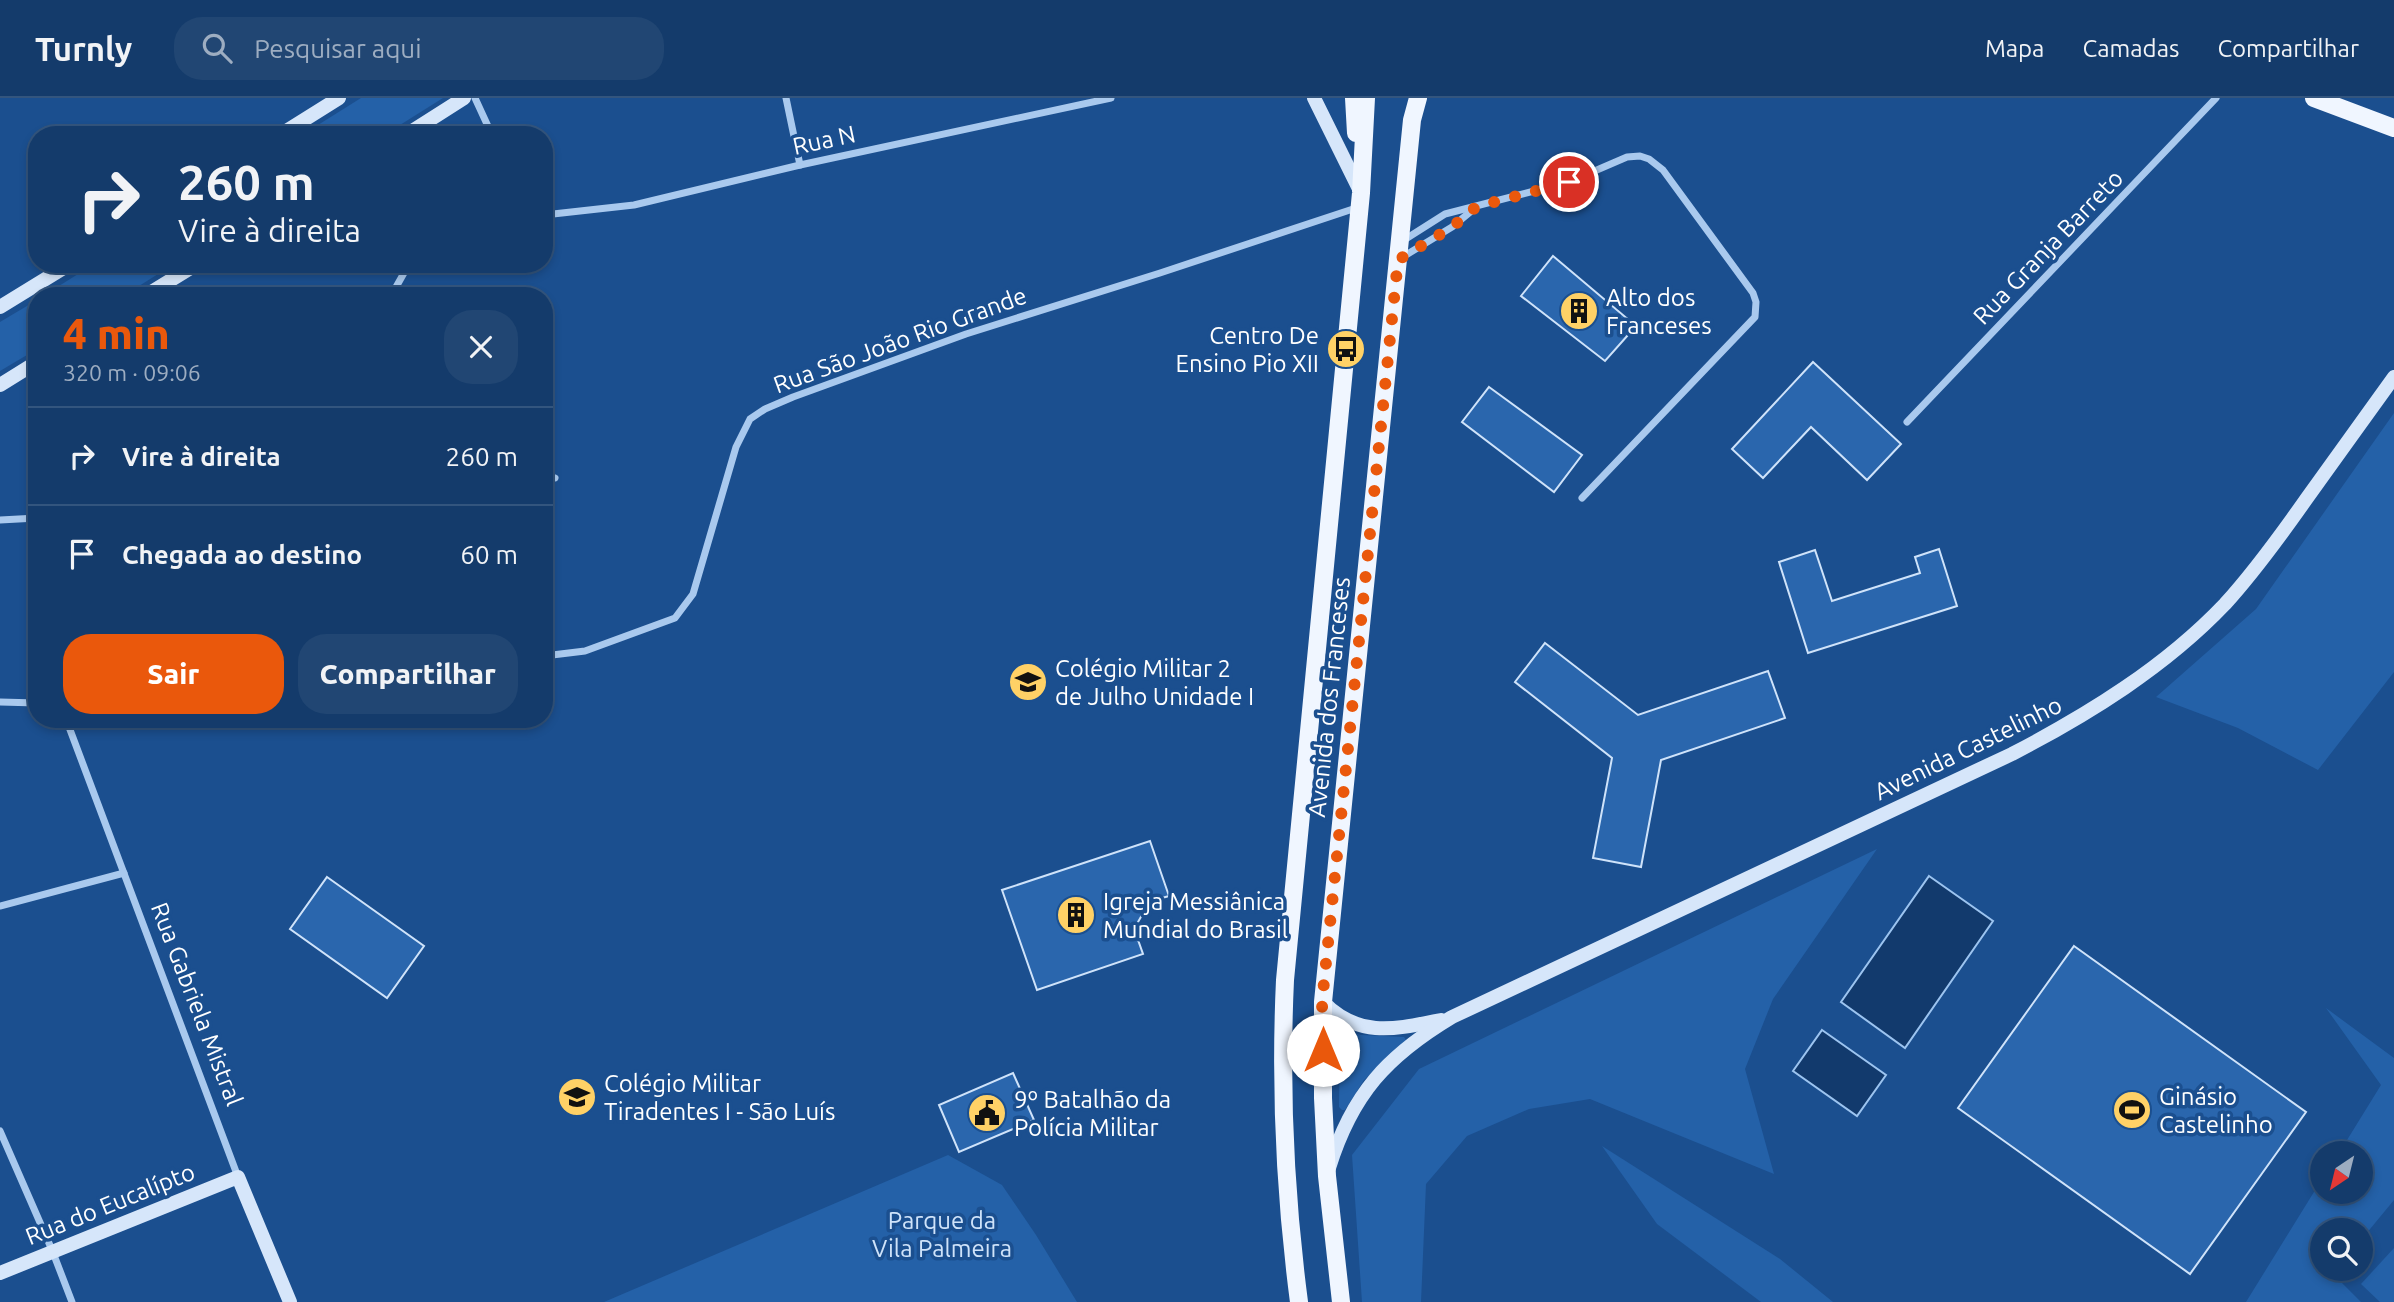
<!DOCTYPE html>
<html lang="pt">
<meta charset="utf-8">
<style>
body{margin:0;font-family:Ubuntu,sans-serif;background:#214673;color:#f1f3f6;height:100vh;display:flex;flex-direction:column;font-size:26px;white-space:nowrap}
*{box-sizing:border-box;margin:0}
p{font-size:23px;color:#9dadc1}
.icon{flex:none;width:38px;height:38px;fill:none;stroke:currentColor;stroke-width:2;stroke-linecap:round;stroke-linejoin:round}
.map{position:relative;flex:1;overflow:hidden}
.drawer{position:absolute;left:28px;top:189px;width:525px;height:441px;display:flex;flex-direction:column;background:#143b6b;border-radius:28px;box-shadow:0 4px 10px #0003,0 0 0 2px #33557e}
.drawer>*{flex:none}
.banner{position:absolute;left:28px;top:28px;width:525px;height:147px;border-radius:28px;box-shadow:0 4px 10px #0003,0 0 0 2px #33557e;background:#143b6b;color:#f1f3f6;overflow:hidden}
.needle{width:46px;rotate:215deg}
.controls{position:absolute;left:2310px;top:1043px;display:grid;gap:14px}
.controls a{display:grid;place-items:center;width:63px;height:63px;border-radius:50%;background:#143b6b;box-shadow:0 4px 10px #0003,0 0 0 2px #33557e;font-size:35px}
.pin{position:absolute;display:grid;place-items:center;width:60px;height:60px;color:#fff;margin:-30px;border:4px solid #fff;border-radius:50%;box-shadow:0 2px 7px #0007}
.me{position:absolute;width:77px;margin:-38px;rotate:0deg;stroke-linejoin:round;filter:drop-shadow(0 0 5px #0008)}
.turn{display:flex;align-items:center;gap:24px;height:147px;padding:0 35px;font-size:32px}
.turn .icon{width:91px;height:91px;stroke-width:2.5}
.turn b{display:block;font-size:49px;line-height:60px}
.round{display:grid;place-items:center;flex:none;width:74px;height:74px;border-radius:28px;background:#214673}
.summary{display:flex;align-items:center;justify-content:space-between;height:119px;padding:0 35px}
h1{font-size:42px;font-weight:800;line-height:52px;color:#ea580c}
.button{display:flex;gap:14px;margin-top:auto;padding:14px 35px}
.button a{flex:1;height:80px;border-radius:28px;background:#ea580c;color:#fff;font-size:28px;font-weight:800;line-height:80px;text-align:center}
.button a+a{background:#214673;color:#f1f3f6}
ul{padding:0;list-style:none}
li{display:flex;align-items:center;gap:21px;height:98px;padding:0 35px;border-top:2px solid #33557e}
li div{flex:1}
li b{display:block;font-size:26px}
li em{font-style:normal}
header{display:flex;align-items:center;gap:42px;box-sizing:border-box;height:98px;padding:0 35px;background:#143b6b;border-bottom:2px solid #33557e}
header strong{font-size:33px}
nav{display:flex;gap:38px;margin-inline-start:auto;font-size:24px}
.search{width:490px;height:63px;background:#214673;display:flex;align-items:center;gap:18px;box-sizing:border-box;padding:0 24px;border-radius:28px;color:#9dadc1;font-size:26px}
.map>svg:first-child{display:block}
</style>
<header>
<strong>Turnly</strong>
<div class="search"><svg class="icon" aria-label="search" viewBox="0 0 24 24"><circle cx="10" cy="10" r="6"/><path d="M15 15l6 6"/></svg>Pesquisar aqui</div>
<nav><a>Mapa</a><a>Camadas</a><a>Compartilhar</a></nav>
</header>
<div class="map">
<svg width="2394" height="1204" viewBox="0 0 2394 1204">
<rect width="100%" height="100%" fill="#1b4f8f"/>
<!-- green -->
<g fill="#2461a8">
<polygon points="361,0 443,0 384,37 302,37"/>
<polygon points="94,166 174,166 123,198 43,198"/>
<polygon points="37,202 37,251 0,273 0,224"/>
<polygon points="2394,315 2394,574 2318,672 2238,630 2156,599 2256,511"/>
<polygon points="1877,751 1773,901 1745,971 1774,1076 1590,1001 1529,1011 1467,1038 1426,1086 1421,1204 1362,1204 1352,1057 1419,971"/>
<polygon points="2326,910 2394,960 2394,1102 2361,1142 2361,1132 2322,1132 2322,1171 2337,1171 2333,1176 2361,1204 2246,1204 2322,1081 2322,1094 2361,1094 2361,1055 2339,1055 2381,987"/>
<polygon points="1344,932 1361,937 1404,939 1406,942 1364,982 1345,1012 1342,1012 1339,1009 1340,934"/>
<polygon points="1602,1048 1780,1161 1833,1204 1761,1204 1657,1126"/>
<polygon points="948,1057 1002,1087 1036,1137 1077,1204 604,1204"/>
<polygon points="2394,1150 2394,1204 2380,1204 2361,1186"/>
</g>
<!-- water -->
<g fill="#123a6d" stroke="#9cc4f0" stroke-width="2">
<polygon points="1929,778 1993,823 1905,950 1841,904"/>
<polygon points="1822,932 1886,977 1857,1018 1793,973"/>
</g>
<!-- building -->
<g fill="#2a66ad" stroke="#cfe3fa" stroke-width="2">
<polygon points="1553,158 1636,228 1605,263 1521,198"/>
<polygon points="1813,264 1901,346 1867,382 1811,329 1763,380 1732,351"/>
<polygon points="1489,289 1582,357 1554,394 1462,324"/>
<polygon points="1939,451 1957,508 1808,555 1779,464 1815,452 1832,503 1920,475 1915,459"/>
<polygon points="1545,545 1638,617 1768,573 1785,620 1661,662 1641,769 1593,760 1612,660 1515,584"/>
<polygon points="1150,743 1169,798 1155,802 1146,810 1138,824 1137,839 1143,856 1037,892 1002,792"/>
<polygon points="327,779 424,848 387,900 290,831"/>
<polygon points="2074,848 2306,1014 2190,1176 1958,1010"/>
<polygon points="1013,975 1034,1022 959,1054 939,1007"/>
</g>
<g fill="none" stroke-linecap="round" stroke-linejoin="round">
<!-- street -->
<g stroke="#a9c9ee" stroke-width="7">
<polyline points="475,0 492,37"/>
<polyline points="786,0 800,67"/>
<polyline points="544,117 634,107 800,67 1111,0"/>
<polyline points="1404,142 1445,116 1569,84 1627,59 1640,58 1649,61 1663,72 1753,195 1756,204 1755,219 1582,400"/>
<polyline points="1401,160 1452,129 1475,110"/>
<polyline points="391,198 409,166"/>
<polyline points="1907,324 2216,0"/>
<polyline points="544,376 555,380"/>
<polyline points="0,422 37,420"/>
<polyline points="544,558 585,553 675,520 693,496 736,349 750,321 765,311 793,299 966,236 1160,175 1359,109"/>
<polyline points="0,604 37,605"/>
<polyline points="66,621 238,1079"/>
<polyline points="0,808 124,775"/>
<polyline points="0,1033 52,1152 72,1204"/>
</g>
<!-- secondary -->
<g stroke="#d6e6fa" stroke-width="14">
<polyline points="1314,0 1361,95"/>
<polyline points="280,37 339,0"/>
<polyline points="406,37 464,0"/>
<polyline points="145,198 197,166"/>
<polyline points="0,209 70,166"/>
<polyline points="0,287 37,264"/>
<path d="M1323,904C1359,941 1396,931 1441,922"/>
<path d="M1329,1070C1352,996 1387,958 1452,919L2012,656C2089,616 2165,569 2225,506C2255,473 2281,437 2307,400C2336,360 2365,319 2394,279"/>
<polyline points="0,1175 238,1079 290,1204"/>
</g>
<!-- primary -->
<g stroke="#f0f6ff" stroke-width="18">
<polyline points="1354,0 1356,35"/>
<polyline points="2314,0 2394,30"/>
<path d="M1299,1204C1285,1097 1280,990 1285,882L1361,95L1366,0"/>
<polyline points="1341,1204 1327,1078 1323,1000 1323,904 1412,22 1418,0"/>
</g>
</g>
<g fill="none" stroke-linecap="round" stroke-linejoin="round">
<!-- route -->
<polyline stroke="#ea580c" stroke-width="12" stroke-dasharray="0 21.6" points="1323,952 1322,904 1398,162 1452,129 1476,109 1569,84"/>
</g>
<!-- icons -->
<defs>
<symbol id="building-disc" viewBox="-11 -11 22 22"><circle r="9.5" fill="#ffd166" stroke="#1b4f8f"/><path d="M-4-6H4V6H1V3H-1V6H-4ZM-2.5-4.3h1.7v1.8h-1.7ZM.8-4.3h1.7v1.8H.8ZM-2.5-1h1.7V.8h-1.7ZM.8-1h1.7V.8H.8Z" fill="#111"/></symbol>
<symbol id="bus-disc" viewBox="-11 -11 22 22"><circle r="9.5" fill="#ffd166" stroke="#1b4f8f"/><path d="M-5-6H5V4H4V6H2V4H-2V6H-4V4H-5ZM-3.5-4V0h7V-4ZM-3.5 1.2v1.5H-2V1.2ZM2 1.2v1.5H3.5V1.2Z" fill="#111"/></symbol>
<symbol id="school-disc" viewBox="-11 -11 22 22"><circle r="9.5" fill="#ffd166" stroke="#1b4f8f"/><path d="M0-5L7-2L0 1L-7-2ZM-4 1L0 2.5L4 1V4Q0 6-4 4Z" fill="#111"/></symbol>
<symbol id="stadium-disc" viewBox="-11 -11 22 22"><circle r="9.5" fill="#ffd166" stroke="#1b4f8f"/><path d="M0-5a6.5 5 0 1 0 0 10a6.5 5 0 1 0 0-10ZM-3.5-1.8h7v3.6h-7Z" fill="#111"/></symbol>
<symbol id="civic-disc" viewBox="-11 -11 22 22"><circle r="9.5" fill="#ffd166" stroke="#1b4f8f"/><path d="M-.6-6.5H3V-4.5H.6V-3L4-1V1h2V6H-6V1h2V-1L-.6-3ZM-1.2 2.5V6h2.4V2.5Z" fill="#111"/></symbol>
</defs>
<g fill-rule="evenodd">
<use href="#building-disc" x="1557" y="191" width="44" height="44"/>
<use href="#bus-disc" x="1324" y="229" width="44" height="44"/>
<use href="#school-disc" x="1006" y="562" width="44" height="44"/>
<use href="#building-disc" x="1054" y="795" width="44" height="44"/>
<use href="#school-disc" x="555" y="977" width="44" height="44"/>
<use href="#stadium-disc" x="2110" y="990" width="44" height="44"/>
<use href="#civic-disc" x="965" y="993" width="44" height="44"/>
</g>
<g text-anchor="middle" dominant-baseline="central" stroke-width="7" stroke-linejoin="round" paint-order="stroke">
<!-- street labels -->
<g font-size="24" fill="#fff" stroke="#1b4f8f">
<text transform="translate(824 42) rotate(-12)">Rua N</text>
<text transform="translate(2048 149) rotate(-46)">Rua Granja Barreto</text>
<text transform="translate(900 242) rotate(-20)">Rua São João Rio Grande</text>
<text transform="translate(1329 599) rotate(-84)">Avenida dos Franceses</text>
<text transform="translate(1968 650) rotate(-26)">Avenida Castelinho</text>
<text transform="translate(197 906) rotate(69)">Rua Gabriela Mistral</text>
<text transform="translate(110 1106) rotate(-22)">Rua do Eucalípto</text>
</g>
<!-- poi labels -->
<g font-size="24" fill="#fff" stroke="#1b4f8f" text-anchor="start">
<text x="1606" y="199">Alto dos<tspan x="1606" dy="28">Franceses</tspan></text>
<text x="1319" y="237" text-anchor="end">Centro De<tspan x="1319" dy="28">Ensino Pio XII</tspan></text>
<text x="1055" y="570">Colégio Militar 2<tspan x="1055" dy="28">de Julho Unidade I</tspan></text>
<text x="1103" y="803">Igreja Messiânica<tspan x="1103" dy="28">Mundial do Brasil</tspan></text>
<text x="604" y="985">Colégio Militar<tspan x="604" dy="28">Tiradentes I - São Luís</tspan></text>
<text x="2159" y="998">Ginásio<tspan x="2159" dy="28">Castelinho</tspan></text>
<text x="1014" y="1001">9º Batalhão da<tspan x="1014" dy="28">Polícia Militar</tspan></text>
</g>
<!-- park labels -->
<g font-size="24" fill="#cfe3fa" stroke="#1b4f8f">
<text x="942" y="1122">Parque da<tspan x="942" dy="28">Vila Palmeira</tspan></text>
</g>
</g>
</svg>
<div class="controls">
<a><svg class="needle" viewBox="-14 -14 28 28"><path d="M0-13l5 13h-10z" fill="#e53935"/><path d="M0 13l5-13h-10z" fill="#9dadc1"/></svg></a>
<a><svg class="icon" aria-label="search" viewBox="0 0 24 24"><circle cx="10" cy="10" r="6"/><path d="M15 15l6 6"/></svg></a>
</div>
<div class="pin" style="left:1569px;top:84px;background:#d93025"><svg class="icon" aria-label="arrive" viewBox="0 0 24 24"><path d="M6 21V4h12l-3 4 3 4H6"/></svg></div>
<svg class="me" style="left:1323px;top:952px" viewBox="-20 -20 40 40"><circle r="19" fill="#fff"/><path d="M0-13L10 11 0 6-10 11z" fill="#ea580c"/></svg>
<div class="banner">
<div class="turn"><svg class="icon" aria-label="right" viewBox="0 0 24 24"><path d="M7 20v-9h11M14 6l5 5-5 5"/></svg><div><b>260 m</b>Vire à direita</div></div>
</div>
<section class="drawer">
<div class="summary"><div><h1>4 min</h1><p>320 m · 09:06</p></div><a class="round"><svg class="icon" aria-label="close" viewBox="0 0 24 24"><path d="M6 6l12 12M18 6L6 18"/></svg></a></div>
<ul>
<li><svg class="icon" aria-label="right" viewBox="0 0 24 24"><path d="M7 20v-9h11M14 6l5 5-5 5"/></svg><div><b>Vire à direita</b></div><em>260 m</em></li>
<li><svg class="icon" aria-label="arrive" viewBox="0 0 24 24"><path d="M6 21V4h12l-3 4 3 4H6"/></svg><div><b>Chegada ao destino</b></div><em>60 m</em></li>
</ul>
<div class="button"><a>Sair</a><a>Compartilhar</a></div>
</section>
</div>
